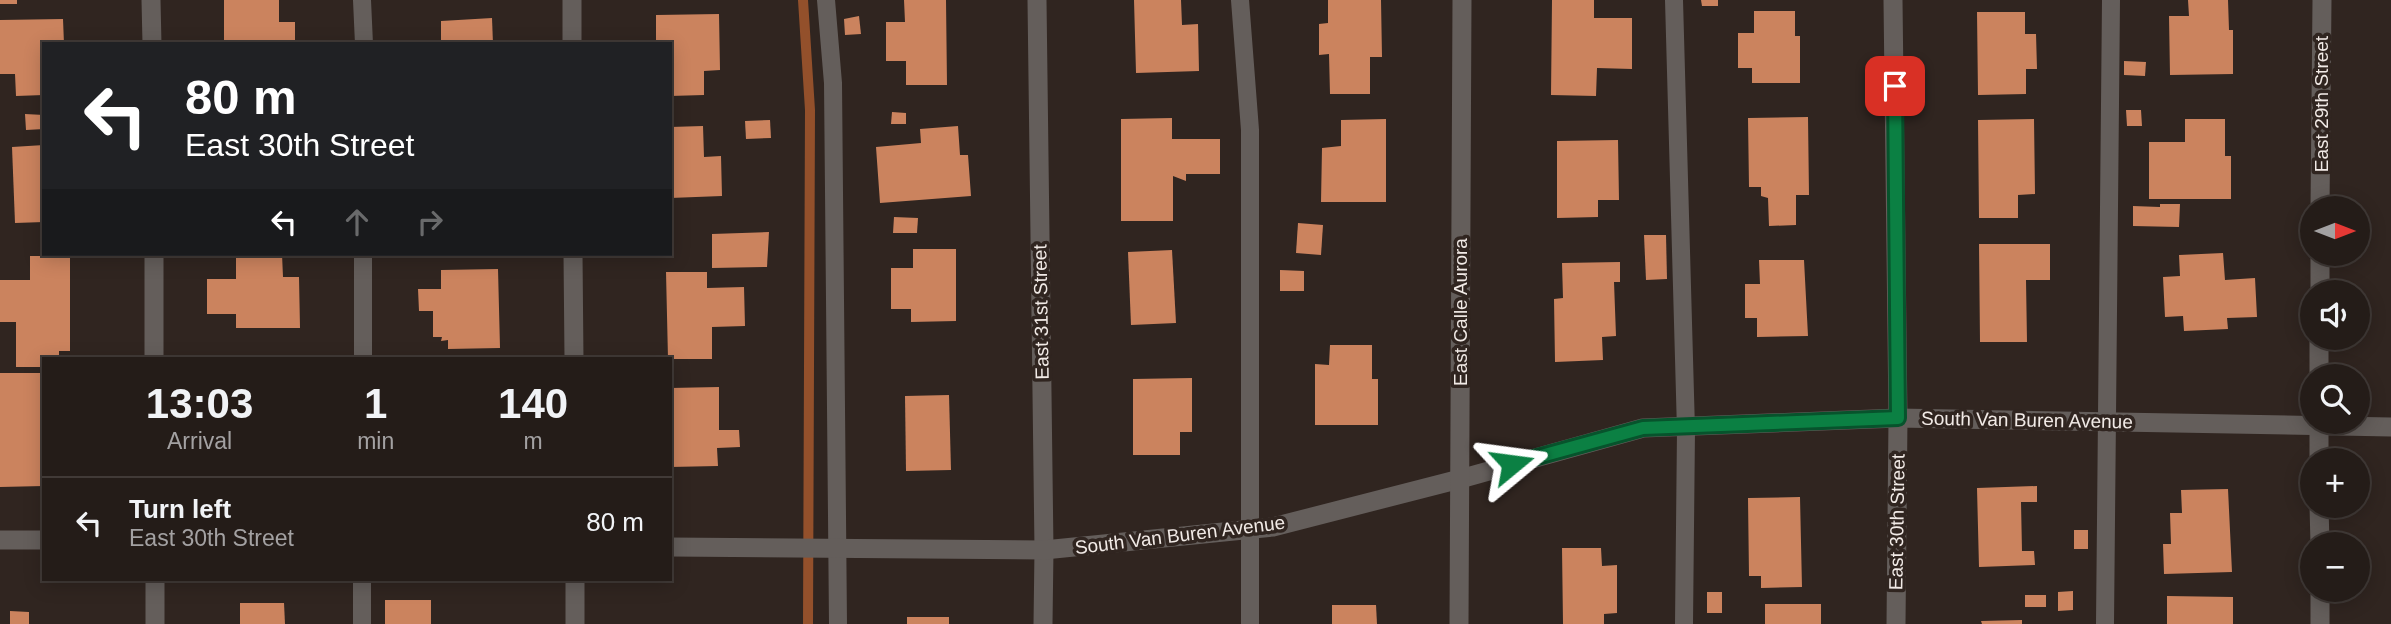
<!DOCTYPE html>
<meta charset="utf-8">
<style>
body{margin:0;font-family:Helvetica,sans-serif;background:#302925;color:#f1f3f6;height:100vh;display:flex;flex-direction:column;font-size:26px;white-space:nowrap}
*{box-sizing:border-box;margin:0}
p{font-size:23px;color:#a3a1a2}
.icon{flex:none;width:38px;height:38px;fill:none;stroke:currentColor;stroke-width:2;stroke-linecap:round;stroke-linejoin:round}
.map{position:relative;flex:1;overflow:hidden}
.side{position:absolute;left:42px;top:357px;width:630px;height:224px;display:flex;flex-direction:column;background:#241c18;border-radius:0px;box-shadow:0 4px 18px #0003,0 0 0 2px #413a37}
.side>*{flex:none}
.guide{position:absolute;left:42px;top:42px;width:630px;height:214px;border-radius:0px;box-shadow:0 4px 18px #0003,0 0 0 2px #413a37;background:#202124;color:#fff;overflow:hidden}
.needle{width:46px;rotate:90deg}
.controls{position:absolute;left:2300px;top:196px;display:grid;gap:14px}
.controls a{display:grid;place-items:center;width:70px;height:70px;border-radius:50%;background:#241c18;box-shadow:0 4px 18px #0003,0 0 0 2px #413a37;font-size:35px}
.pin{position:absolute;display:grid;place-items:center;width:60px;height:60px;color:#fff;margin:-30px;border-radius:14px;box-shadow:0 4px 10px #0006}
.me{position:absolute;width:77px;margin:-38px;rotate:74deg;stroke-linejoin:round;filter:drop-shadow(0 0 5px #0008)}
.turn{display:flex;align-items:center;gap:24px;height:147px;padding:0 28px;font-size:32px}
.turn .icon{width:91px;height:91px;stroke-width:2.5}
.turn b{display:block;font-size:49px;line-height:60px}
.lanes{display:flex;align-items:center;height:66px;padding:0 28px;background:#0003;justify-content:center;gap:35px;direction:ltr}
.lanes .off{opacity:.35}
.eta{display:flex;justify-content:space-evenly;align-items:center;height:119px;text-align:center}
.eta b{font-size:42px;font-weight:600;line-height:49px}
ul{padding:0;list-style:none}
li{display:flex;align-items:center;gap:21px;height:91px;padding:0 28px;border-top:2px solid #413a37}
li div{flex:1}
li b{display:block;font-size:26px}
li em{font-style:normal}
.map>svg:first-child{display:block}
</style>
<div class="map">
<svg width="2391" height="624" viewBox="0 0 2391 624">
<rect width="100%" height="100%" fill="#302520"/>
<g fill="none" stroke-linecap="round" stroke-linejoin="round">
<!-- stream -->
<polyline stroke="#93502b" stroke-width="10" points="803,0 810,110 808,624"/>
</g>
<!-- building -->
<g fill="#cb835e">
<rect x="0" y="0" width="17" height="4"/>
<polygon points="224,0 279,0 279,22 295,22 295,44 224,44"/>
<polygon points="904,0 946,0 947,85 906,85 906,61 886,61 886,22 905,22"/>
<polygon points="1134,0 1181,0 1182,25 1198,24 1199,71 1136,73"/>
<polygon points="1328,0 1381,0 1382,57 1370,57 1370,94 1330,94 1329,54 1319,55 1319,24 1328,23"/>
<polygon points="1552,0 1594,0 1594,18 1632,18 1632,69 1597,68 1596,96 1551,95"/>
<polygon points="1701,0 1718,0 1718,6 1702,6"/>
<polygon points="2188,0 2228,0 2229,30 2233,30 2233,74 2170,75 2169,16 2189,16"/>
<polygon points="1754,11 1795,11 1795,36 1800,36 1800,83 1752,83 1752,68 1738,68 1738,33 1754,33"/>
<polygon points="1977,12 2025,12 2025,34 2036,34 2037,69 2026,69 2026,94 1978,95"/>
<polygon points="719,14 720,70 704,71 704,95 670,96 670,44 656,44 656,15"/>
<polygon points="859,16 861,34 845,35 844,19"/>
<polygon points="492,18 493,44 441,44 441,21"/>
<polygon points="63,19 64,44 44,44 44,95 16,96 15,74 0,74 0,20"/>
<polygon points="2124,61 2146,62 2145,76 2124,75"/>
<polygon points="2126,110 2141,110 2142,126 2127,126"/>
<polygon points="892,112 906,113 906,124 891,124"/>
<polygon points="25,114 44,115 44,129 26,130"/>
<polygon points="1808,117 1809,195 1796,195 1796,225 1769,226 1768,198 1761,196 1761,187 1749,187 1748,118"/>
<polygon points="1172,118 1172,139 1220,139 1220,174 1186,174 1186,181 1173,176 1173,221 1121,221 1121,119"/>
<polygon points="1386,119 1386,202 1321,202 1322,148 1341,146 1341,120"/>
<polygon points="2034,119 2035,194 2018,195 2018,218 1979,218 1978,120"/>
<polygon points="2185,119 2225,119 2225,156 2231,156 2231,199 2149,199 2149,142 2185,142"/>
<polygon points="770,120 771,138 746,139 745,121"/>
<polygon points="703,126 704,157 721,156 722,196 670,198 670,127"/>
<polygon points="958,126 960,155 968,155 971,196 880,203 876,147 921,143 920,129"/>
<polygon points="1618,140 1619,200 1598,200 1598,217 1557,218 1557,141"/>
<polygon points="44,145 44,222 15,223 12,147"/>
<polygon points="2160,204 2180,204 2179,227 2133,226 2133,206 2160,207"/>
<polygon points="894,217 918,218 917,233 893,233"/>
<polygon points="1298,223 1323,225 1321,255 1296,253"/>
<polygon points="769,232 767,267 712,268 712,234"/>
<polygon points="1644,235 1666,235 1667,279 1646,280"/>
<polygon points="1979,244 2050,244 2050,280 2026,280 2027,342 1980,342"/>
<polygon points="913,249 956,249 956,321 911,322 911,309 891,309 891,268 913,268"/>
<polygon points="1172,250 1176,323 1131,325 1128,252"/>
<polygon points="2223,253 2225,280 2255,278 2257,317 2227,318 2228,329 2184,331 2183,316 2165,317 2163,277 2180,276 2179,255"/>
<polygon points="236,254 282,254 283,277 299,277 300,328 236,328 236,314 207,314 207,279 236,279"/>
<polygon points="30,256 70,256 70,351 59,351 59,359 44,359 44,367 16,367 16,322 0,322 0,280 30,280"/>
<polygon points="1759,260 1804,260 1808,336 1757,337 1757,318 1745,318 1745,284 1760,284"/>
<polygon points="1620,262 1620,282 1614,282 1616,336 1602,337 1603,360 1555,362 1554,299 1563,298 1562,263"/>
<polygon points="498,269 500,348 448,349 448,340 441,341 442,337 433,337 433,311 419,311 418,289 441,289 441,270"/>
<polygon points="1280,270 1304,271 1304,291 1280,291"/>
<polygon points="666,272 707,272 707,288 744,287 745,326 712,327 712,359 668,359"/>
<polygon points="1330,345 1372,345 1372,379 1378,379 1378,425 1315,425 1315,364 1329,365"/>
<polygon points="0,373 44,373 44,486 0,487"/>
<polygon points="1192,378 1192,432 1180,432 1180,455 1133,455 1133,379"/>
<polygon points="719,387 719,430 739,430 740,447 717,448 718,466 670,467 670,388"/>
<polygon points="949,395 951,470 906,471 905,396"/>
<polygon points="2037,486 2037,502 2021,502 2022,551 2034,551 2035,565 1979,567 1977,488"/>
<polygon points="2228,489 2232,572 2164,574 2163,544 2171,544 2170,513 2182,513 2181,490"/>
<polygon points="1800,497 1802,587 1761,588 1761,576 1749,576 1748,498"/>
<rect x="2074" y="530" width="14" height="19"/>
<polygon points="1562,548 1601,548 1602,566 1617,565 1617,613 1604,614 1604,624 1563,624"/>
<polygon points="2073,591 2073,610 2058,611 2058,592"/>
<rect x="1707" y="592" width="15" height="21"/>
<rect x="2025" y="595" width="21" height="12"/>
<polygon points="2167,596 2233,597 2233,624 2167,624"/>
<rect x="385" y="600" width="46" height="24"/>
<polygon points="240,603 284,603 285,624 240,624"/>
<rect x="1765" y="604" width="56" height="20"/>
<polygon points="1332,605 1376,605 1377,624 1332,624"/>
<polygon points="10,611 29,612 29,624 10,624"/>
<rect x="907" y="617" width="42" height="7"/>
<polygon points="2022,620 2022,624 1982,624 1981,621"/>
</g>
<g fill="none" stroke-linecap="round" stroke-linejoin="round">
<!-- service -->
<g stroke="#645e5b" stroke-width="18">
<polyline points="362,0 364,44"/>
<polyline points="826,0 833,83 838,624"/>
<polyline points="1240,0 1250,130 1250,624"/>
<polyline points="1674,0 1686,430 1684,624"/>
<polyline points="363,359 363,254"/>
<polyline points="362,624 362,579"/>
<polyline points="2105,624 2111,0"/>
</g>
<!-- minor -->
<g stroke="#645e5b" stroke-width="19">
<polyline points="151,0 152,44"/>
<polyline points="572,0 572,44"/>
<polyline points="1037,0 1044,550 1043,624"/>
<polyline points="1893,0 1898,418 1896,624"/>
<polyline points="154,254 154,359"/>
<polyline points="573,254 574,359"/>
<polyline points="0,540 44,540"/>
<polyline points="670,547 1044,550 1273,527 1460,479 1643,428 1898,418 2391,427"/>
<polyline points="155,579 155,624"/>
<polyline points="575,579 575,624"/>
<polyline points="1459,624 1462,0"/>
</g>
<!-- tertiary -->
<g stroke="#645e5b" stroke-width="19">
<polyline points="2320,208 2322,0"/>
<polyline points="2320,292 2320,254"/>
<polyline points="2319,376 2319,338"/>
<polyline points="2319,422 2319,460"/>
<polyline points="2319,506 2320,544"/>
<polyline points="2320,590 2320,624"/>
</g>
</g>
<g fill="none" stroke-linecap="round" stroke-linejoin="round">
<defs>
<polyline id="route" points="1512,464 1643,428 1898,418 1895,86"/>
</defs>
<!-- route casing -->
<use href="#route" stroke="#07532c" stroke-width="18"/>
<!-- route -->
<use href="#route" stroke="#0b8043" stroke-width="12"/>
</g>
<g text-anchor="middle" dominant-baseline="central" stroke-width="7" stroke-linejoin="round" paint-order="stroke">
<!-- street labels -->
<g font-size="19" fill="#f1eae6" stroke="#302520">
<text transform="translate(2321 104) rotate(-90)">East 29th Street</text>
<text transform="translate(1041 312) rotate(-91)">East 31st Street</text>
<text transform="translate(1460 312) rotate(-90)">East Calle Aurora</text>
<text transform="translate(2027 420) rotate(1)">South Van Buren Avenue</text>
<text transform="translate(1897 522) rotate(-89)">East 30th Street</text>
<text transform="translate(1180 535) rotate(-7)">South Van Buren Avenue</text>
</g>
</g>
</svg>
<div class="controls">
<a><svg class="needle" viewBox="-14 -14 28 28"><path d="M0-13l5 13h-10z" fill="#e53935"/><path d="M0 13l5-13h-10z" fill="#a3a1a2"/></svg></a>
<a><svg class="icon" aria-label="sound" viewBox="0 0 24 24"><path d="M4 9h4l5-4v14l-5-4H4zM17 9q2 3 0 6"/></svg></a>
<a><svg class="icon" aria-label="search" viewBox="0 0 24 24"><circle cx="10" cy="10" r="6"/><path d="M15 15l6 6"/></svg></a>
<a>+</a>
<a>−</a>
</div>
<div class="pin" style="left:1895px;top:86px;background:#d93025"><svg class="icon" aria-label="arrive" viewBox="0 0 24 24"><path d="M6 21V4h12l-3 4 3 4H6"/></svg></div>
<svg class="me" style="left:1512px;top:464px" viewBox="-20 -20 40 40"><path d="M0-17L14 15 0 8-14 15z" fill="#0b8043" stroke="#fff" stroke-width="4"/></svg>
<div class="guide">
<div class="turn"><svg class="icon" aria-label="left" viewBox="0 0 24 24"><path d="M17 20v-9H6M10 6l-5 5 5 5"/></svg><div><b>80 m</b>East 30th Street</div></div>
<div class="lanes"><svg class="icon" aria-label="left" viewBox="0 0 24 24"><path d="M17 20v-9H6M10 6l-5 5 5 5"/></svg><svg class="icon off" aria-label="ahead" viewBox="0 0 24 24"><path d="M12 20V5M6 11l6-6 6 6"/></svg><svg class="icon off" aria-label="right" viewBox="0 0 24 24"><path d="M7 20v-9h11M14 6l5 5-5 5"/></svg></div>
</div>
<section class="side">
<div class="eta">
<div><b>13:03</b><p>Arrival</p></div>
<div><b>1</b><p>min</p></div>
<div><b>140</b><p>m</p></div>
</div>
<ul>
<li><svg class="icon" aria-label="left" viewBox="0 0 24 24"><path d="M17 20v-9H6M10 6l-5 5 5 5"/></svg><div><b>Turn left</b><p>East 30th Street</p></div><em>80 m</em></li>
</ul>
</section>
</div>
